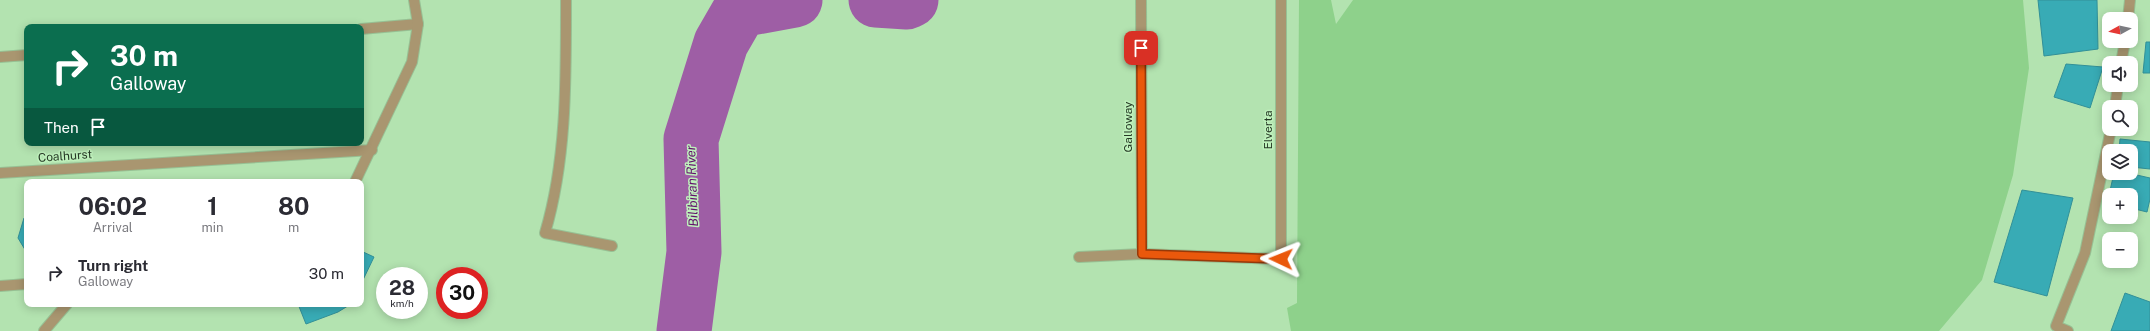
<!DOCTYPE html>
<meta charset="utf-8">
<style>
body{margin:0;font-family:"Public Sans",sans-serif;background:#f2f2f3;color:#2b2b33;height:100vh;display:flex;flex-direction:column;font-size:15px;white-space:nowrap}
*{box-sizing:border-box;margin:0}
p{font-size:13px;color:#7c7c81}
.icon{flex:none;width:22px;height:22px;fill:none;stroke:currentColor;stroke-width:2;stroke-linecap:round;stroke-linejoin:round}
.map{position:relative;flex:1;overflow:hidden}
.details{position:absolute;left:24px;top:179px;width:340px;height:128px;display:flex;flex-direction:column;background:#fff;border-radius:8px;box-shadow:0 2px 10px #0003}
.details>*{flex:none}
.top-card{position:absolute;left:24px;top:24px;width:340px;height:122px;border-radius:8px;box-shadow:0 2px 10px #0003;background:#0b6e4f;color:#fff;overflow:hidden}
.needle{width:26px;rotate:262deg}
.tools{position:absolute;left:2102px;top:12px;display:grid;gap:8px}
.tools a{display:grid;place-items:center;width:36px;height:36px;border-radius:8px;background:#fff;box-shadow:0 2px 10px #0003;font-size:20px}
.speed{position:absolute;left:376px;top:267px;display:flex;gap:8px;font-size:20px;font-weight:700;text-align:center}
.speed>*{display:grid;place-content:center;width:52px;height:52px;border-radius:50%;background:#fff;box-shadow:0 2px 10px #0003;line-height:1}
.speed small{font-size:10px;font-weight:400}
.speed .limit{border:6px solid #d22;background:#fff;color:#111}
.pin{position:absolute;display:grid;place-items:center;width:34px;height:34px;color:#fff;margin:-17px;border-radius:8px;box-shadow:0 2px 6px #0006}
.me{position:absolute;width:44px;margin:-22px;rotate:272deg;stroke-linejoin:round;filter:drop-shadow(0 0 3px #0008)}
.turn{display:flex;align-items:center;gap:14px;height:84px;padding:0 20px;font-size:18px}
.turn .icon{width:52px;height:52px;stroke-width:2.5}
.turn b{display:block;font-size:28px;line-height:34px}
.then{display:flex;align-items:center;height:38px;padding:0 20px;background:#0003;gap:8px;font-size:15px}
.eta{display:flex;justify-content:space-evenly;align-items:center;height:68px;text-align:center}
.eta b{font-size:24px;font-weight:700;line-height:28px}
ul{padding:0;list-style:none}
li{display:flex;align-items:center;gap:12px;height:52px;padding:0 20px}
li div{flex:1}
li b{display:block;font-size:15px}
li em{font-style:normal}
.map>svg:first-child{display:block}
</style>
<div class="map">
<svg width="2150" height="331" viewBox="0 0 2150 331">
<rect width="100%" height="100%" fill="#b3e3b0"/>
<!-- green -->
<polygon fill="#8ed18b" points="1299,0 1331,0 1336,24 1353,0 2023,0 2029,68 2013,175 1982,280 1939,331 1291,331 1287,308 1297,303"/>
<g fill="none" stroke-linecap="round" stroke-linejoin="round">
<!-- river -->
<g stroke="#9e5ea5" stroke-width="55">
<polyline points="876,0 907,2 911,0"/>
<polyline points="684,331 694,252 691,139 721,43 740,10 795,0"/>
</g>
</g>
<!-- building -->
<g fill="#38abb5" stroke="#329098">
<polygon points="2038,0 2097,0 2098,49 2044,56"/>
<polygon points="2146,42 2150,42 2150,73 2143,73"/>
<polygon points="2066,64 2103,67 2090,108 2054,97"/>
<polygon points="2120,139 2150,142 2150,169 2131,167 2131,151 2119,151"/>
<polygon points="2114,173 2128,173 2150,178 2150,199 2147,212 2131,208 2131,195 2109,195"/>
<polygon points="2022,190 2073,198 2047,296 1994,282"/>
<polygon points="24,218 27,218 27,253 18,238"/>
<polygon points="361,251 374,257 361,284"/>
<polygon points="2125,293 2150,302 2150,331 2111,331"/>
<polygon points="298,304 351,304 338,312 306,324"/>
</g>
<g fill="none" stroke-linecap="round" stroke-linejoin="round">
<defs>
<g id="minor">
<path d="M566,0C566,77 567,159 545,233L612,246"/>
<polyline points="1141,0 1142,254"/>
<polyline points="2128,19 2130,0"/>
<polyline points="361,29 418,24"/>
<polyline points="0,57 27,55"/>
<polyline points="2121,63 2125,41"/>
<polyline points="2115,107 2118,85"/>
<polyline points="0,173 372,150"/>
<polyline points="355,182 412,62 418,24 414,0"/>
<polyline points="1079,257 1142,254 1281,259 1281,0"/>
<polyline points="0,286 27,284"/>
<polyline points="44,331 67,304"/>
<polyline points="2068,331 2056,326 2085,253 2111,129"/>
</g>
</defs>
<!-- minor casing -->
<use href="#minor" stroke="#97c194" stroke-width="12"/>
<!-- minor -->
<use href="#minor" stroke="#a99670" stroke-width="10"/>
</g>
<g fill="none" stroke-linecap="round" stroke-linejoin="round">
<defs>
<polyline id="route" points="1141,48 1142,254 1281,259"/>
</defs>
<!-- route casing -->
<use href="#route" stroke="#983908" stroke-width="10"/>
<!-- route -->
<use href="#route" stroke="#ea580c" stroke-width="7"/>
</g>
<g text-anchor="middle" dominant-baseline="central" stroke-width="3" stroke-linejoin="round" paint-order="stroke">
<!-- street labels -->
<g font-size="12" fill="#273a26" stroke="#bff1bc">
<text transform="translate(1128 127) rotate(-90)">Galloway</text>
<text transform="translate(1268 130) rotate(-90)">Elverta</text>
<text transform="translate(65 156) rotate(-4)">Coalhurst</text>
</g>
<!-- water labels -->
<g font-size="13" font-style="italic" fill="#63116c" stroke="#bff1bc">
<text transform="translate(692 186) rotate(-92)">Bilibiran River</text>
</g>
</g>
</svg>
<div class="tools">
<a><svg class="needle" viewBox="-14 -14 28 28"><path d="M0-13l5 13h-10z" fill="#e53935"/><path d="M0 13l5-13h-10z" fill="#7c7c81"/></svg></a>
<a><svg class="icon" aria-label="sound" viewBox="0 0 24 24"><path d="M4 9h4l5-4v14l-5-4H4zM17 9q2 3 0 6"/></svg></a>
<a><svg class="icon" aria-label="search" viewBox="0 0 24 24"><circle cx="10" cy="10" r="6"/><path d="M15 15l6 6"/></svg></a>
<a><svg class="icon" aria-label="layers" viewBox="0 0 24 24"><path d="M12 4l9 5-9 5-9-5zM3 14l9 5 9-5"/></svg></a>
<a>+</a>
<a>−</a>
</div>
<div class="speed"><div>28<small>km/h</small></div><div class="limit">30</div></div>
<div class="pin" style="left:1141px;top:48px;background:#d93025"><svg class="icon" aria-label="arrive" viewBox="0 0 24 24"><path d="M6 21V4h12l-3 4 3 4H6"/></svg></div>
<svg class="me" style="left:1281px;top:259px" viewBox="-20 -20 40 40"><path d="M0-17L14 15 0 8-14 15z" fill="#ea580c" stroke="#fff" stroke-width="4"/></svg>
<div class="top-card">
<div class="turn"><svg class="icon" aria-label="right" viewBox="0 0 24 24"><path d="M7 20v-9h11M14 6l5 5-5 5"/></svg><div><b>30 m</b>Galloway</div></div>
<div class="then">Then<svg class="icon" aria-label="arrive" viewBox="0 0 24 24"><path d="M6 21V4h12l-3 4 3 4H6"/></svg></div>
</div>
<section class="details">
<div class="eta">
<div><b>06:02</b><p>Arrival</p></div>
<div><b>1</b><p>min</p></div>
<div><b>80</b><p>m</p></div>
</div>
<ul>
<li><svg class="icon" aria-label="right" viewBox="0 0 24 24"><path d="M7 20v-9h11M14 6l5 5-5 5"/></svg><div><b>Turn right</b><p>Galloway</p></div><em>30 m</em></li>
</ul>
</section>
</div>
